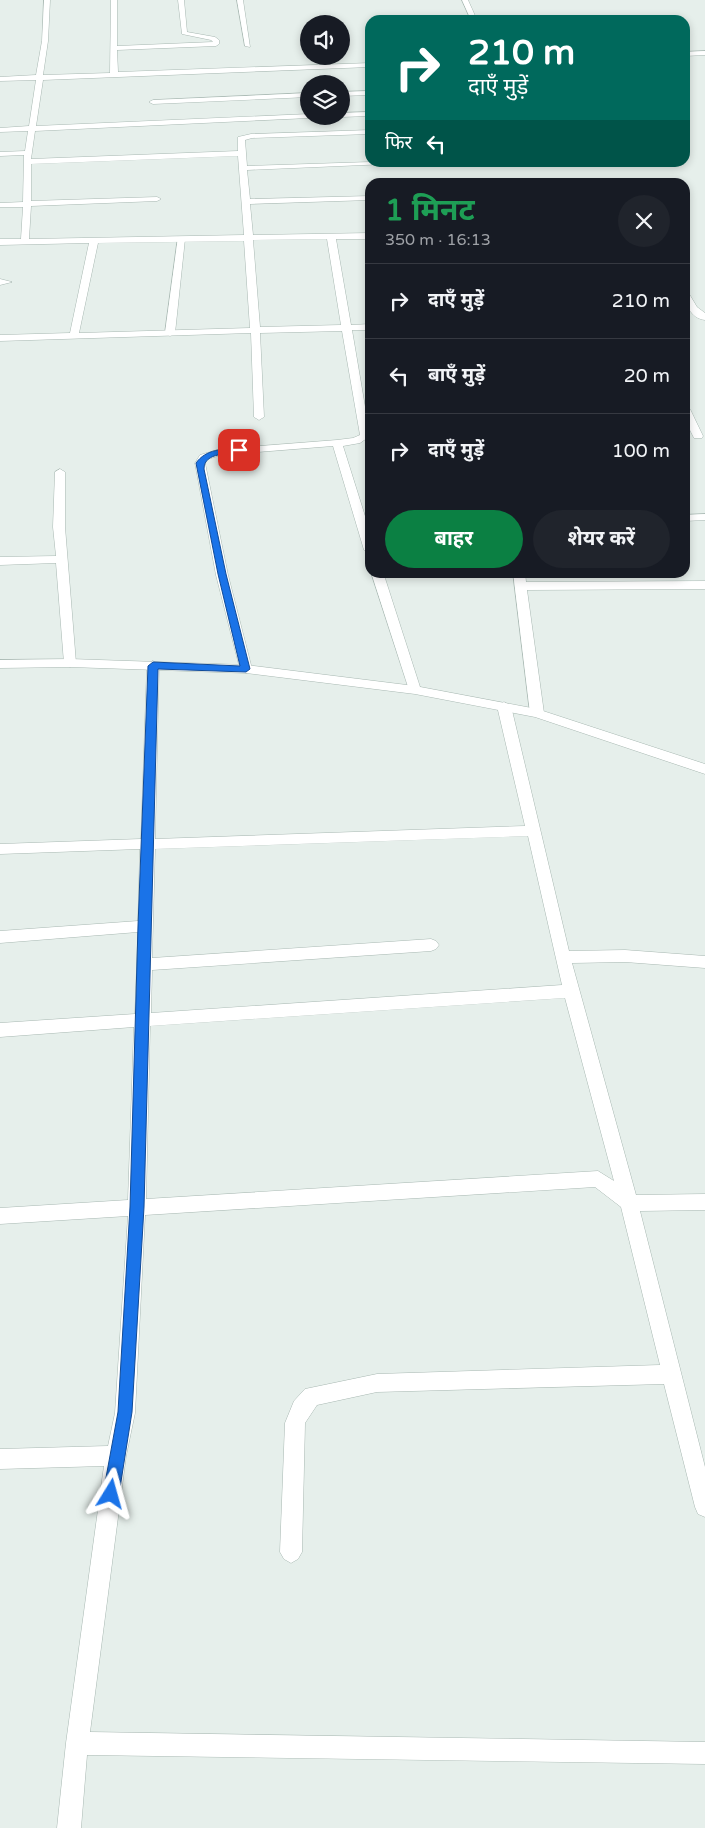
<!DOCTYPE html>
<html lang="hi">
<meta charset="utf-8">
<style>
body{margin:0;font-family:"Varela Round","Noto Sans Devanagari",sans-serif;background:#20242c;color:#f1f3f6;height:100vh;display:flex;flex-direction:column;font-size:19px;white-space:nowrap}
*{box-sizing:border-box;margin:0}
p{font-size:16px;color:#9ea1a6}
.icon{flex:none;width:28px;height:28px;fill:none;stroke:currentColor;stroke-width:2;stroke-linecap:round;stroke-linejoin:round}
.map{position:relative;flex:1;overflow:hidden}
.side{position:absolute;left:365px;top:178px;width:325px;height:400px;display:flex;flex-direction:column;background:#171b24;border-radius:15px;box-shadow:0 2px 8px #0003}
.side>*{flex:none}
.hud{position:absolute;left:365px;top:15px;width:325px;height:152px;border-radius:15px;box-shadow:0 2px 8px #0003;background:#00695c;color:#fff;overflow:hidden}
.controls{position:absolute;left:300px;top:15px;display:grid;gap:10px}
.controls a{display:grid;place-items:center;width:50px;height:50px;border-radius:50%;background:#171b24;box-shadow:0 2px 8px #0003;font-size:25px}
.pin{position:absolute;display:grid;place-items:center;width:42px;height:42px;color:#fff;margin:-21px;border-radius:10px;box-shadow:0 2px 8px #0006}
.me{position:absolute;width:55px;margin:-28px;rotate:8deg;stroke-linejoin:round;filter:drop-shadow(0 0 4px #0008)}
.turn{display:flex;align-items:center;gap:18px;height:105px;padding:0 20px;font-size:22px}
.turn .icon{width:65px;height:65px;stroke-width:2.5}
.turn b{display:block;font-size:35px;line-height:42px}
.then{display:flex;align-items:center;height:48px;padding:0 20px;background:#0003;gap:10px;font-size:19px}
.round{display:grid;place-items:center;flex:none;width:52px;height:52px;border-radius:26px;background:#20242c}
.overview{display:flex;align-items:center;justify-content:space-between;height:85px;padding:0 20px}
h1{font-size:30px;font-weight:700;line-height:38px;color:#1e9e55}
.action{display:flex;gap:10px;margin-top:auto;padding:10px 20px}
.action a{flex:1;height:58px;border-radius:30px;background:#0b8043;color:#fff;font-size:20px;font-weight:700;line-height:58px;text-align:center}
.action a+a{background:#20242c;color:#f1f3f6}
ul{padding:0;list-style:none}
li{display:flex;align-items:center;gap:15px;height:75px;padding:0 20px;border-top:1px solid #363941}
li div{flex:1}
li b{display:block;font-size:19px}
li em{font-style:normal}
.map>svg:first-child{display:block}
</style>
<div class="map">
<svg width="705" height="1828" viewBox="0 0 705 1828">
<rect width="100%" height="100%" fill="#e6efeb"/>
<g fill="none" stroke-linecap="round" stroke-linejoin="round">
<defs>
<polygon id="service" points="178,237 185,239 175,333 170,336 165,333"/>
<g id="minor">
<path d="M44,0H50L48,41L43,75L110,73L111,0H117V46L213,42L211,40L182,34L178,0H184L187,32L215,37L219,40V44L216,46L117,50L118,72L370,63V67L43,80L36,126L309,114V116H313L309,118L35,131L31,159L238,151V137L251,134L370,130V134L252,138L245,140L247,166L370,162H434L247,170L250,199L370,196V200L250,204L253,235L370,233V239H336L351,325L370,324V330H352L370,436L360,443L343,446L370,532V553L364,550L333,446L221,455L208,459L205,463L228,575L252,669L250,672L246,673L240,669L216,575L195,463L200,455L220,449L337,440L353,438L360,435L342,331L260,333L264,417L259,420L254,417L251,333L0,341V335L70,333L89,243L0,245V239H21L23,207H0V203L23,202L24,155L0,156V152L25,151L28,131L0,132V128L29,126L36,80L0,81V77L36,75L42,41ZM238,156L244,235L29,239L31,206L157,201L161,199L157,197L31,201V164ZM327,239L341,325L260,327L253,240ZM244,241L250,328L79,333L98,243Z"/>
<polygon points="237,0 243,0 250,47 245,46"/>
<polygon points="462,0 468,0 477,20 471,20"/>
<polygon points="705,51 705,55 685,56 685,52"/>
<polygon points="370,91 370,95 341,96 341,92"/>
<polygon points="309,93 309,97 153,104 149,102 153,100"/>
<polygon points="370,112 370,116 341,117 338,116 341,116 341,113"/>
<polygon points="0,279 12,282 0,285"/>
<path d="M685,291L688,292L697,307L705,313V320C690,318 685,304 685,291Z"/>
<polygon points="685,406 690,409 703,436 702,438 694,438 685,420"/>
<polygon points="60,469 65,472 65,527 76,663 70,667 64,663 56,563 0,565 0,557 56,556 53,527 55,472"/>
<polygon points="705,514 705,520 685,521 685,515"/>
<polygon points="371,572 383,572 421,690 420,693 410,693 409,690"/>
<polygon points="513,572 525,572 526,582 705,581 705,589 527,590 544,713 537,717 530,713"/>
<path d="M153,661L159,665L155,839L525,826L497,706L504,702L511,706L569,951L625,950L705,956V968L625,962L572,963L636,1195L705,1194V1210L640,1211L705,1467V1517L698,1514L695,1507L664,1384L377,1392L317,1405L305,1423L302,1552L298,1559L291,1563L284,1559L280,1552L285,1423L294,1401L305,1389L377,1374L660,1365L621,1207L595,1187L145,1215L135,1413L126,1456L90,1732L705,1742V1764L87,1755L81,1828H57L66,1743L104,1466L0,1469V1449L108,1446L115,1413L128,1216L0,1224V1208L128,1200L134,1027L0,1037V1023L135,1014L138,932L0,943V931L138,921L140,849L0,854V844L141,839L147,665ZM528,836L562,985L151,1013L152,970L431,951L436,949L439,945L436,941L431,939L152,958L155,849ZM565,998L614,1181L598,1171L146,1199L150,1026Z"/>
</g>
<polygon id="tertiary" points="70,659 246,665 415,686 537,709 705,764 705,774 535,717 415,694 246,673 70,667 0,668 0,660"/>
</defs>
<!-- service casing -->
<use href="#service" stroke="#a8b8b2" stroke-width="1"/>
<!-- minor casing -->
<use href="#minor" stroke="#a8b8b2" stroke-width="1"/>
<!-- tertiary casing -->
<use href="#tertiary" stroke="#a8b8b2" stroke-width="1"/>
<!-- service -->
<use href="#service" fill="#fff" fill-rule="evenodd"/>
<!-- minor -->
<use href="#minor" fill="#fff" fill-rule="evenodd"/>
<!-- tertiary -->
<use href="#tertiary" fill="#fff" fill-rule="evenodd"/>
</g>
<!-- route -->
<path fill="#1a73e8" stroke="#114b97" d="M239,448L242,449V452C230,455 204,451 204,469L226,574L250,669L246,672L158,669L144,1207L132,1412L119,1494L116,1500L111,1502L105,1500L103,1494L118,1412L130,1207L138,926L148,666L153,662L240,666L218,574L196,463C206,449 223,449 239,448Z"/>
</svg>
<div class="controls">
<a><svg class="icon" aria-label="sound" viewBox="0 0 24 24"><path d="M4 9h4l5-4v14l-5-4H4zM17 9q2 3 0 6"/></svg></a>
<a><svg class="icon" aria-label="layers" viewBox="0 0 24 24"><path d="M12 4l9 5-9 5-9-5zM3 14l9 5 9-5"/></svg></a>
</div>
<div class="pin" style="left:239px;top:450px;background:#d93025"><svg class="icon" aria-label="arrive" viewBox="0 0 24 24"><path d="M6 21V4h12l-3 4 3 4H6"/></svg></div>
<svg class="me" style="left:111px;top:1494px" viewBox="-20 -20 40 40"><path d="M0-17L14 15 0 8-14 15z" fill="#1a73e8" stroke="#fff" stroke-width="4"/></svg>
<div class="hud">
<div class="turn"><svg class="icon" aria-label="right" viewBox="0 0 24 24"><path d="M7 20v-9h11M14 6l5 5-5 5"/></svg><div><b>210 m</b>दाएँ मुड़ें</div></div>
<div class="then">फिर<svg class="icon" aria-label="left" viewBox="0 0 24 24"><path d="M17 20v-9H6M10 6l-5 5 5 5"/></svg></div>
</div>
<section class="side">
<div class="overview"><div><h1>1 मिनट</h1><p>350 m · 16:13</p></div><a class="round"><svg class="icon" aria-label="close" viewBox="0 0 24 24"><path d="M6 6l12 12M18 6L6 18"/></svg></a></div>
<ul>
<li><svg class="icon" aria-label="right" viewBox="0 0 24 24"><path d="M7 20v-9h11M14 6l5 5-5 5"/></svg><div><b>दाएँ मुड़ें</b></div><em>210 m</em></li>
<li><svg class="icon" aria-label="left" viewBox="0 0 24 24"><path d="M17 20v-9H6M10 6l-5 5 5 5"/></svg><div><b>बाएँ मुड़ें</b></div><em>20 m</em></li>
<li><svg class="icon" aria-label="right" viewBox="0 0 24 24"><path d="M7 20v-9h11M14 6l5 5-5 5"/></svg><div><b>दाएँ मुड़ें</b></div><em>100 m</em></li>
</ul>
<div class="action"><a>बाहर</a><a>शेयर करें</a></div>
</section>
</div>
